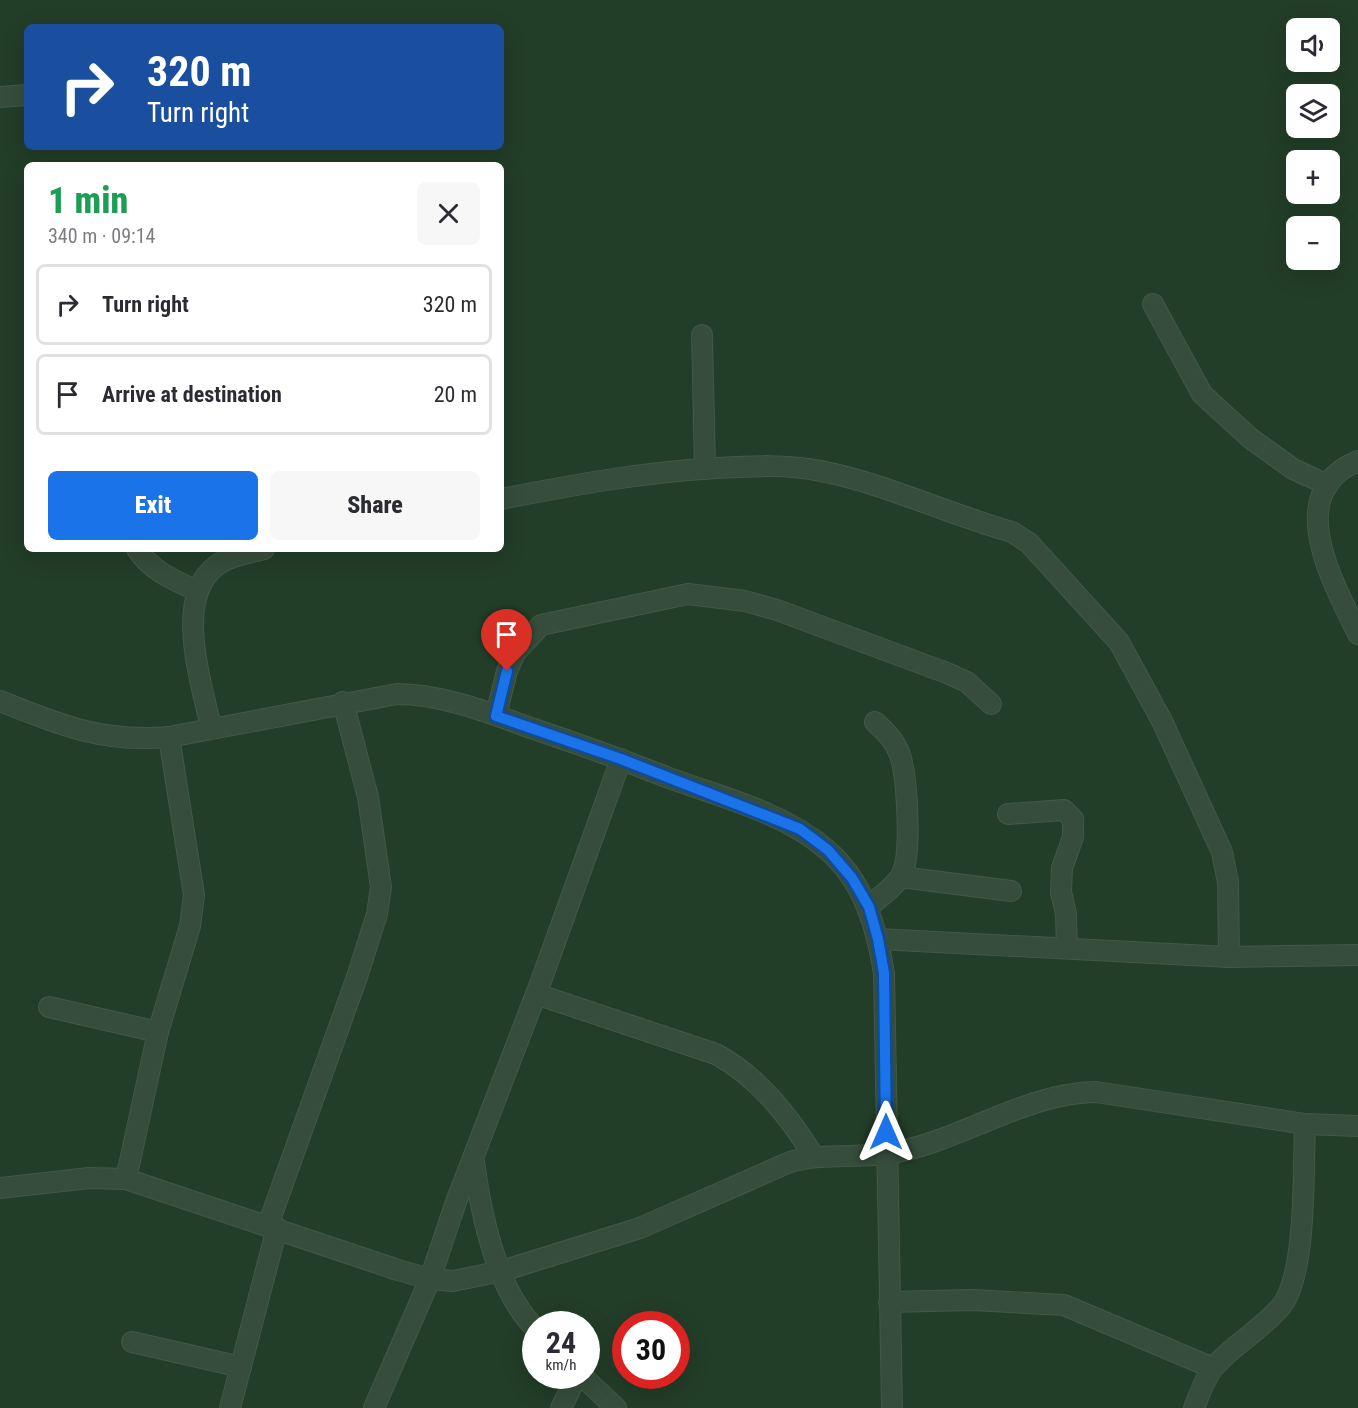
<!DOCTYPE html>
<meta charset="utf-8">
<style>
body{margin:0;font-family:"Roboto Condensed",sans-serif;background:#f7f7f7;color:#2b2b33;height:100vh;display:flex;flex-direction:column;font-size:22px;white-space:nowrap}
*{box-sizing:border-box;margin:0}
p{font-size:20px;color:#7c7c81}
.icon{flex:none;width:33px;height:33px;fill:none;stroke:currentColor;stroke-width:2;stroke-linecap:round;stroke-linejoin:round}
.map{position:relative;flex:1;overflow:hidden}
.drawer{position:absolute;left:24px;top:162px;width:480px;height:390px;display:flex;flex-direction:column;background:#fff;border-radius:9px;box-shadow:0 6px 24px #0002}
.drawer>*{flex:none}
.hud{position:absolute;left:24px;top:24px;width:480px;height:126px;border-radius:9px;box-shadow:0 6px 24px #0002;background:#1a4fa0;color:#fff;overflow:hidden}
.fabs{position:absolute;left:1286px;top:18px;display:grid;gap:12px}
.fabs a{display:grid;place-items:center;width:54px;height:54px;border-radius:9px;background:#fff;box-shadow:0 6px 24px #0002;font-size:30px}
.speed{position:absolute;left:522px;top:1311px;display:flex;gap:12px;font-size:30px;font-weight:700;text-align:center}
.speed>*{display:grid;place-content:center;width:78px;height:78px;border-radius:50%;background:#fff;box-shadow:0 6px 24px #0002;line-height:1}
.speed small{font-size:15px;font-weight:400}
.speed .limit{border:9px solid #d22;background:#fff;color:#111}
.pin{position:absolute;display:grid;place-items:center;width:51px;height:51px;color:#fff;margin:-62px -26px;border-radius:50% 50% 50% 0;rotate:-45deg;box-shadow:0 0 6px #0007}
.pin .icon{rotate:45deg}
.me{position:absolute;width:66px;margin:-33px;rotate:0deg;stroke-linejoin:round;filter:drop-shadow(0 0 4px #0008)}
.turn{display:flex;align-items:center;gap:21px;height:126px;padding:0 24px;font-size:27px}
.turn .icon{width:78px;height:78px;stroke-width:2.5}
.turn b{display:block;font-size:42px;line-height:51px}
.round{display:grid;place-items:center;flex:none;width:63px;height:63px;border-radius:9px;background:#f7f7f7}
.head{display:flex;align-items:center;justify-content:space-between;height:102px;padding:0 24px}
h1{font-size:36px;font-weight:800;line-height:45px;color:#1e9e55}
.action{display:flex;gap:12px;margin-top:auto;padding:12px 24px}
.action a{flex:1;height:69px;border-radius:9px;background:#1a73e8;color:#fff;font-size:24px;font-weight:800;line-height:69px;text-align:center}
.action a+a{background:#f7f7f7;color:#2b2b33}
ul{padding:0;list-style:none}
li{display:flex;align-items:center;gap:18px;height:81px;margin:0 12px 9px;padding:0 12px;border:3px solid #e1e1e2;border-radius:9px}
li div{flex:1}
li b{display:block;font-size:22px}
li em{font-style:normal}
.map>svg:first-child{display:block}
</style>
<div class="map">
<svg width="1358" height="1408" viewBox="0 0 1358 1408">
<rect width="100%" height="100%" fill="#223d28"/>
<g fill="none" stroke-linecap="round" stroke-linejoin="round">
<defs>
<g id="minor">
<polyline points="0,97 27,95"/>
<polyline points="1153,304 1202,394 1250,438 1293,469 1328,485"/>
<polyline points="702,335 705,469"/>
<path d="M1358,461C1281,493 1334,584 1358,634"/>
<path d="M501,499C573,485 644,472 717,468C751,466 787,464 821,471C887,484 947,514 1012,532L1029,543L1119,642L1162,721L1222,852L1228,882L1229,957"/>
<path d="M137,549C151,571 175,581 198,591"/>
<path d="M0,701C59,725 104,743 169,737L397,694C441,694 487,712 528,727C576,743 623,760 669,778C721,797 783,812 826,849C864,881 876,926 884,973L892,1408"/>
<polyline points="496,715 507,671 515,653 541,625 688,594 745,601 777,610 947,673 967,682 991,704"/>
<path d="M211,728C202,683 173,599 216,566C229,556 249,553 264,549"/>
<polyline points="1008,814 1064,810 1073,819 1073,837 1062,868 1061,892 1066,914 1067,948"/>
<polyline points="901,877 1011,891"/>
<path d="M869,907C879,897 896,886 902,874C912,854 907,776 900,755C895,741 886,732 875,722"/>
<polyline points="878,939 1229,957 1358,955"/>
<path d="M536,994L716,1054C758,1077 788,1115 813,1155"/>
<polyline points="49,1007 158,1032"/>
<path d="M474,1162C481,1214 497,1291 536,1329"/>
<polyline points="126,1179 158,1032 190,926 194,895 169,737"/>
<path d="M0,1188L89,1178L126,1179L398,1270L430,1279L453,1281L502,1271L640,1228L790,1162C822,1153 853,1158 885,1154C958,1144 1022,1093 1096,1092L1305,1124L1358,1126"/>
<polyline points="268,1225 357,977 377,914 381,887 368,797 343,702"/>
<polyline points="889,1302 973,1300 1064,1305 1213,1368"/>
<polyline points="132,1342 241,1367"/>
<polyline points="582,1376 616,1408"/>
<polyline points="230,1408 277,1228"/>
<polyline points="374,1408 430,1279 456,1202 541,981 621,759"/>
<polyline points="561,1408 577,1376"/>
<path d="M1194,1408C1199,1396 1205,1377 1214,1367C1235,1343 1263,1329 1282,1305C1307,1272 1303,1168 1305,1124"/>
</g>
</defs>
<!-- minor casing -->
<use href="#minor" stroke="#425948" stroke-width="22"/>
<!-- minor -->
<use href="#minor" stroke="#364d3b" stroke-width="20"/>
</g>
<g fill="none" stroke-linecap="round" stroke-linejoin="round">
<defs>
<polyline id="route" points="507,671 496,716 621,759 780,821 800,829 828,850 852,878 869,907 878,939 884,973 886,1132"/>
</defs>
<!-- route casing -->
<use href="#route" stroke="#114b97" stroke-width="15"/>
<!-- route -->
<use href="#route" stroke="#1a73e8" stroke-width="10"/>
</g>
</svg>
<div class="fabs">
<a><svg class="icon" aria-label="sound" viewBox="0 0 24 24"><path d="M4 9h4l5-4v14l-5-4H4zM17 9q2 3 0 6"/></svg></a>
<a><svg class="icon" aria-label="layers" viewBox="0 0 24 24"><path d="M12 4l9 5-9 5-9-5zM3 14l9 5 9-5"/></svg></a>
<a>+</a>
<a>−</a>
</div>
<div class="speed"><div>24<small>km/h</small></div><div class="limit">30</div></div>
<div class="pin" style="left:507px;top:671px;background:#d93025"><svg class="icon" aria-label="arrive" viewBox="0 0 24 24"><path d="M6 21V4h12l-3 4 3 4H6"/></svg></div>
<svg class="me" style="left:886px;top:1132px" viewBox="-20 -20 40 40"><path d="M0-17L14 15 0 8-14 15z" fill="#1a73e8" stroke="#fff" stroke-width="4"/></svg>
<div class="hud">
<div class="turn"><svg class="icon" aria-label="right" viewBox="0 0 24 24"><path d="M7 20v-9h11M14 6l5 5-5 5"/></svg><div><b>320 m</b>Turn right</div></div>
</div>
<section class="drawer">
<div class="head"><div><h1>1 min</h1><p>340 m · 09:14</p></div><a class="round"><svg class="icon" aria-label="close" viewBox="0 0 24 24"><path d="M6 6l12 12M18 6L6 18"/></svg></a></div>
<ul>
<li><svg class="icon" aria-label="right" viewBox="0 0 24 24"><path d="M7 20v-9h11M14 6l5 5-5 5"/></svg><div><b>Turn right</b></div><em>320 m</em></li>
<li><svg class="icon" aria-label="arrive" viewBox="0 0 24 24"><path d="M6 21V4h12l-3 4 3 4H6"/></svg><div><b>Arrive at destination</b></div><em>20 m</em></li>
</ul>
<div class="action"><a>Exit</a><a>Share</a></div>
</section>
</div>
